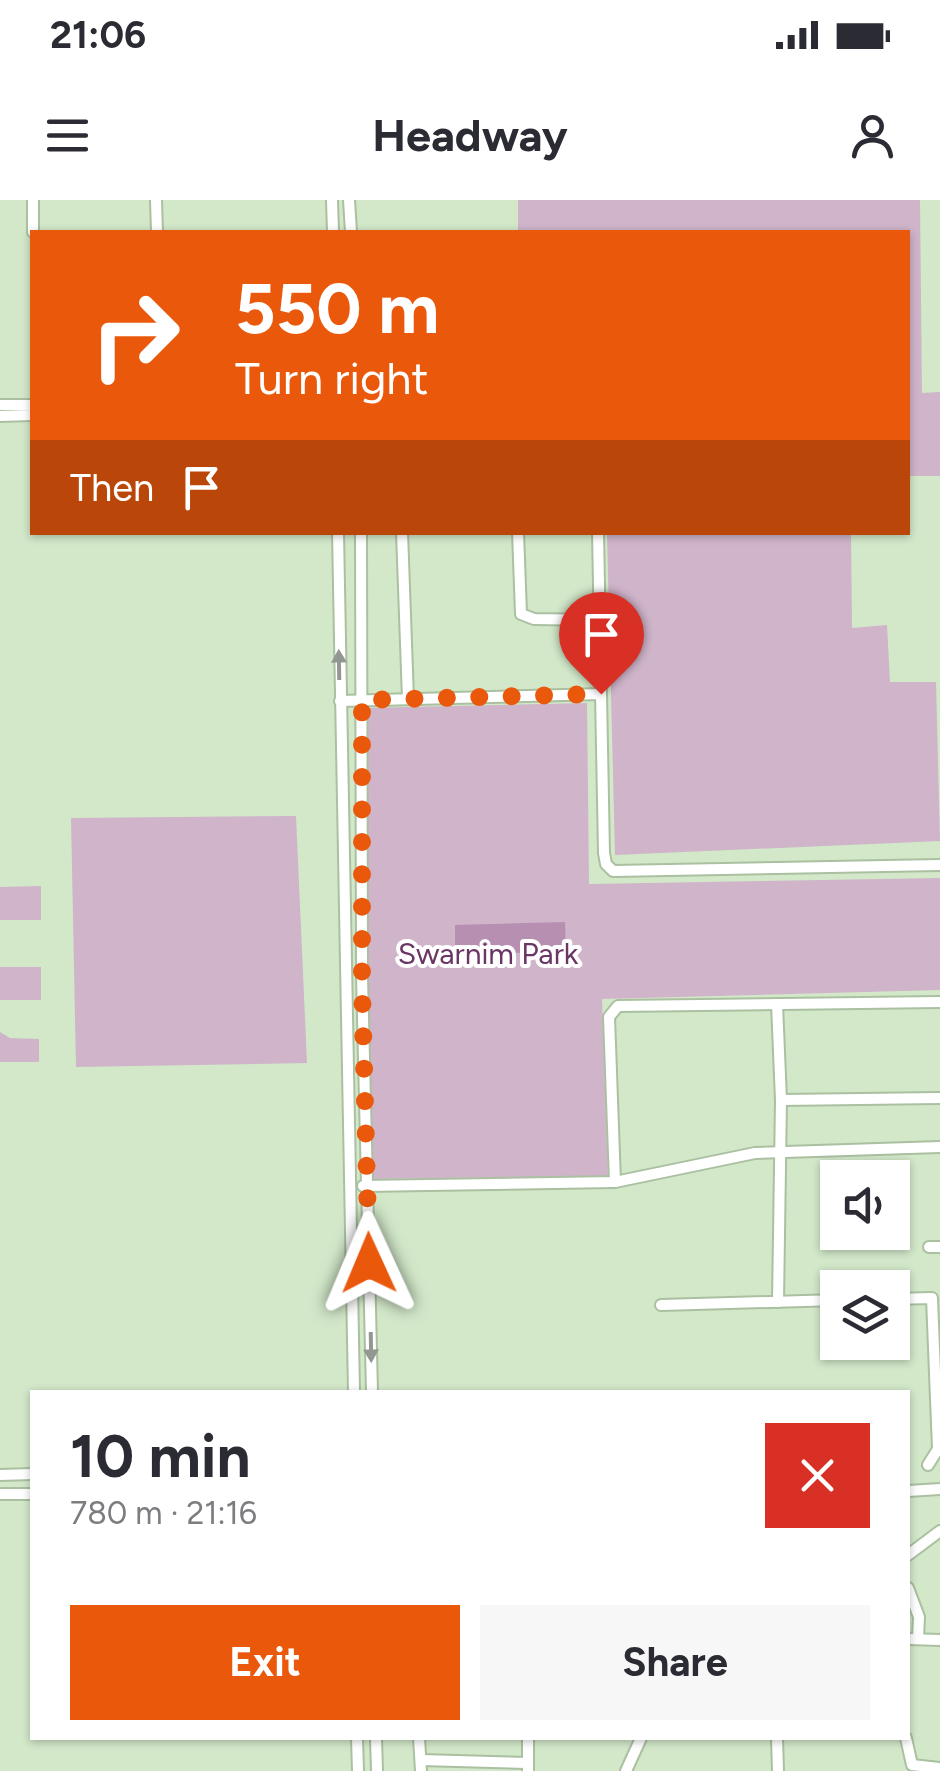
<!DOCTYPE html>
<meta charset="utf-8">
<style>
body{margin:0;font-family:Figtree,sans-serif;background:#f7f7f7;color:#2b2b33;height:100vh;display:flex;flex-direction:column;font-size:38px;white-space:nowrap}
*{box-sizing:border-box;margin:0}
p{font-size:32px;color:#7c7c81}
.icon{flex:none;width:55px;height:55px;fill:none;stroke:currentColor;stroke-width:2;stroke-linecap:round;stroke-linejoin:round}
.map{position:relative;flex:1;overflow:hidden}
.side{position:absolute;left:30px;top:1190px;width:880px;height:350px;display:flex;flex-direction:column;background:#fff;border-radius:0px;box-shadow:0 2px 8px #0004}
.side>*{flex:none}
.guide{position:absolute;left:30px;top:30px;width:880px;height:305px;border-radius:0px;box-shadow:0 2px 8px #0004;background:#ea580c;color:#fff;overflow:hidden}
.tools{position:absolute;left:820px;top:960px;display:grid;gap:20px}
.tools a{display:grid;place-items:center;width:90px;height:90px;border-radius:0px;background:#fff;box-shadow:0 2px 8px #0004;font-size:50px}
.pin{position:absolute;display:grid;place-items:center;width:85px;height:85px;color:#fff;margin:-102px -42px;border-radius:50% 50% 50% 0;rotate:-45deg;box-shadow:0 0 10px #0007}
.pin .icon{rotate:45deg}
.me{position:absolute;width:110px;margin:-55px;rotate:359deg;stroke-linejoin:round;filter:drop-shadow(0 0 8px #0008)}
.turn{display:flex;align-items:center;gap:35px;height:210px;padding:0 40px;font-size:45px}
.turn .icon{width:130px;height:130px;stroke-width:2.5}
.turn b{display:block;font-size:70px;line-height:85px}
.then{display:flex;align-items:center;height:95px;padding:0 40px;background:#0003;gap:20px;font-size:38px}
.round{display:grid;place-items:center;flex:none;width:105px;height:105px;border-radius:0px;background:#f7f7f7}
.headline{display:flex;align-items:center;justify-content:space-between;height:170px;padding:0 40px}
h1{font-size:60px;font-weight:700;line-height:75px}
.action{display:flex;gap:20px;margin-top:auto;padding:20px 40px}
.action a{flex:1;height:115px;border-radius:0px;background:#ea580c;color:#fff;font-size:40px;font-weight:700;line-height:115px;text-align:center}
.action a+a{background:#f7f7f7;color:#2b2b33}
.status{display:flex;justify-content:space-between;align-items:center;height:70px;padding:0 50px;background:#fff;direction:ltr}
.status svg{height:28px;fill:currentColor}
header{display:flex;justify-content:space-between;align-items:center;height:130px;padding:0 40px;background:#fff;font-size:45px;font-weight:700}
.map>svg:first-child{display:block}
</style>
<div class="status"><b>21:06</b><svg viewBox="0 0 49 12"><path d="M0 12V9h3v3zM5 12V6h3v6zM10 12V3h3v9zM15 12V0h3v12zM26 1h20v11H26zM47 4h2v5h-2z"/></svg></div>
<header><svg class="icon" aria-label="menu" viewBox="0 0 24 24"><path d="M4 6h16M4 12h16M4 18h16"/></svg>Headway<svg class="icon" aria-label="person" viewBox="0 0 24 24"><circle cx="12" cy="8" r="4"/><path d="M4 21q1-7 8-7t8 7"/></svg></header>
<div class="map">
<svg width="940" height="1571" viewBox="0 0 940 1571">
<rect width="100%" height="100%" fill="#d2e8c9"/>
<!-- green -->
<g fill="#cfb4ca">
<polygon points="518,0 920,0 922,193 940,192 940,276 908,276 908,32 518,32"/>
<polygon points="607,333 851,333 852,428 887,425 890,482 936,482 940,641 615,655"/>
<path d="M587,503L589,684L940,678V790L602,799L608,976L373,979C367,822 368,665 363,508Z"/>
<polygon points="296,616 307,863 76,867 71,618"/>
<polygon points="41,686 41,720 0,720 0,687"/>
<rect x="0" y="767" width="41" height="33"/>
<polygon points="0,832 10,838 39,839 39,862 0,862"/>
</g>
<!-- water -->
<polygon fill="#b78fb1" points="565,722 566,752 455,754 455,725"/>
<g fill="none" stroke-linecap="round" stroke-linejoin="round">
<defs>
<g id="minor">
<polyline points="33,0 33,32"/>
<polyline points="156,0 157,32"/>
<polyline points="332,0 333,32"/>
<polyline points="349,0 351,32"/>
<polyline points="0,205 32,205"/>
<polyline points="0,216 32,215"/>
<polyline points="338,332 354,1192"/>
<polyline points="361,332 362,776 372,1192"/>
<polyline points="402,332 408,499"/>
<polyline points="518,332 521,414 534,419 599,420"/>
<polyline points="598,332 601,494"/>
<polyline points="340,501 601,494 604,653 606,664 613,671 940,665"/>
<polyline points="777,804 781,900 778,1102"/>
<polyline points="781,900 940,898"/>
<polyline points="615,982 755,953 940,947"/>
<polyline points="363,986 615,982 609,817 618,806 940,802"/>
<polyline points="929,1047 940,1047"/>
<polyline points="892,1099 932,1098 938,1249 928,1265"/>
<polyline points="661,1105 838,1100"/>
<polyline points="0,1275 32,1274"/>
<polyline points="908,1291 940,1289"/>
<polyline points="0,1294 32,1294"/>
<polyline points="908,1355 940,1331"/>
<polyline points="908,1388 919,1417 918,1439"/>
<polyline points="908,1439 940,1440"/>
<polyline points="357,1538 358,1571"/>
<polyline points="376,1538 377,1571"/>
<polyline points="419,1538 421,1571"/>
<polyline points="777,1538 778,1571"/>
<polyline points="906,1538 912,1565 940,1568"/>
<polyline points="421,1560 528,1563"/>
<polyline points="528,1571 528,1538"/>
<polyline points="626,1571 641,1538"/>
</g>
</defs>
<!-- minor casing -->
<use href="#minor" stroke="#aac0a1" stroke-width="14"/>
<!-- minor -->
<use href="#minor" stroke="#fff" stroke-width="10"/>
</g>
<!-- one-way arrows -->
<defs><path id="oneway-solid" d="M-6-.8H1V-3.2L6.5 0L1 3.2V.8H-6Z" transform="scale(2.5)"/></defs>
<g fill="#939792">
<use href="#oneway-solid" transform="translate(339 465) rotate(-91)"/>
<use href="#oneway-solid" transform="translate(371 1147) rotate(89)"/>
</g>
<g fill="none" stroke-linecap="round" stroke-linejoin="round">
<!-- route -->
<polyline stroke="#ea580c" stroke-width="18" stroke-dasharray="0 32.4" points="369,1063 362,785 362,500 601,494"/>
</g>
<g text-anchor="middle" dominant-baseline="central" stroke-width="8" stroke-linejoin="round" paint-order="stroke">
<!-- park labels -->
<g font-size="30" fill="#6a3664" stroke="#fff">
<text x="488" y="753">Swarnim Park</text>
</g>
</g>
</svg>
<div class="tools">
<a><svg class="icon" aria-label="sound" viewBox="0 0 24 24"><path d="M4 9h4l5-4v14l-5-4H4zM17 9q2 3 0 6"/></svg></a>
<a><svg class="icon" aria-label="layers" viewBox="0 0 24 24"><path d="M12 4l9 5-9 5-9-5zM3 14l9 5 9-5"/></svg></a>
</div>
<div class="pin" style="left:601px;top:494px;background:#d93025"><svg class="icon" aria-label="arrive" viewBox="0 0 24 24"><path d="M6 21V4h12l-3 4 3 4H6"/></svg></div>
<svg class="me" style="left:369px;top:1063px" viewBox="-20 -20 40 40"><path d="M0-17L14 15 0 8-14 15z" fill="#ea580c" stroke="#fff" stroke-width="4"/></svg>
<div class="guide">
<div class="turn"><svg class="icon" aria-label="right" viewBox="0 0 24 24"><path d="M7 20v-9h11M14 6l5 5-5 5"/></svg><div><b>550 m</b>Turn right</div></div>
<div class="then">Then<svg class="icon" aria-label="arrive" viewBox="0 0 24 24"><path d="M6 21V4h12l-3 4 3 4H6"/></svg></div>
</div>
<section class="side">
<div class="headline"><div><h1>10 min</h1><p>780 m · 21:16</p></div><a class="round" style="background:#d93025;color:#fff"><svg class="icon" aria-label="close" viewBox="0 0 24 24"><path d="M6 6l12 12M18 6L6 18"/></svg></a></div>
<div class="action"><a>Exit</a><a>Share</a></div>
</section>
</div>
